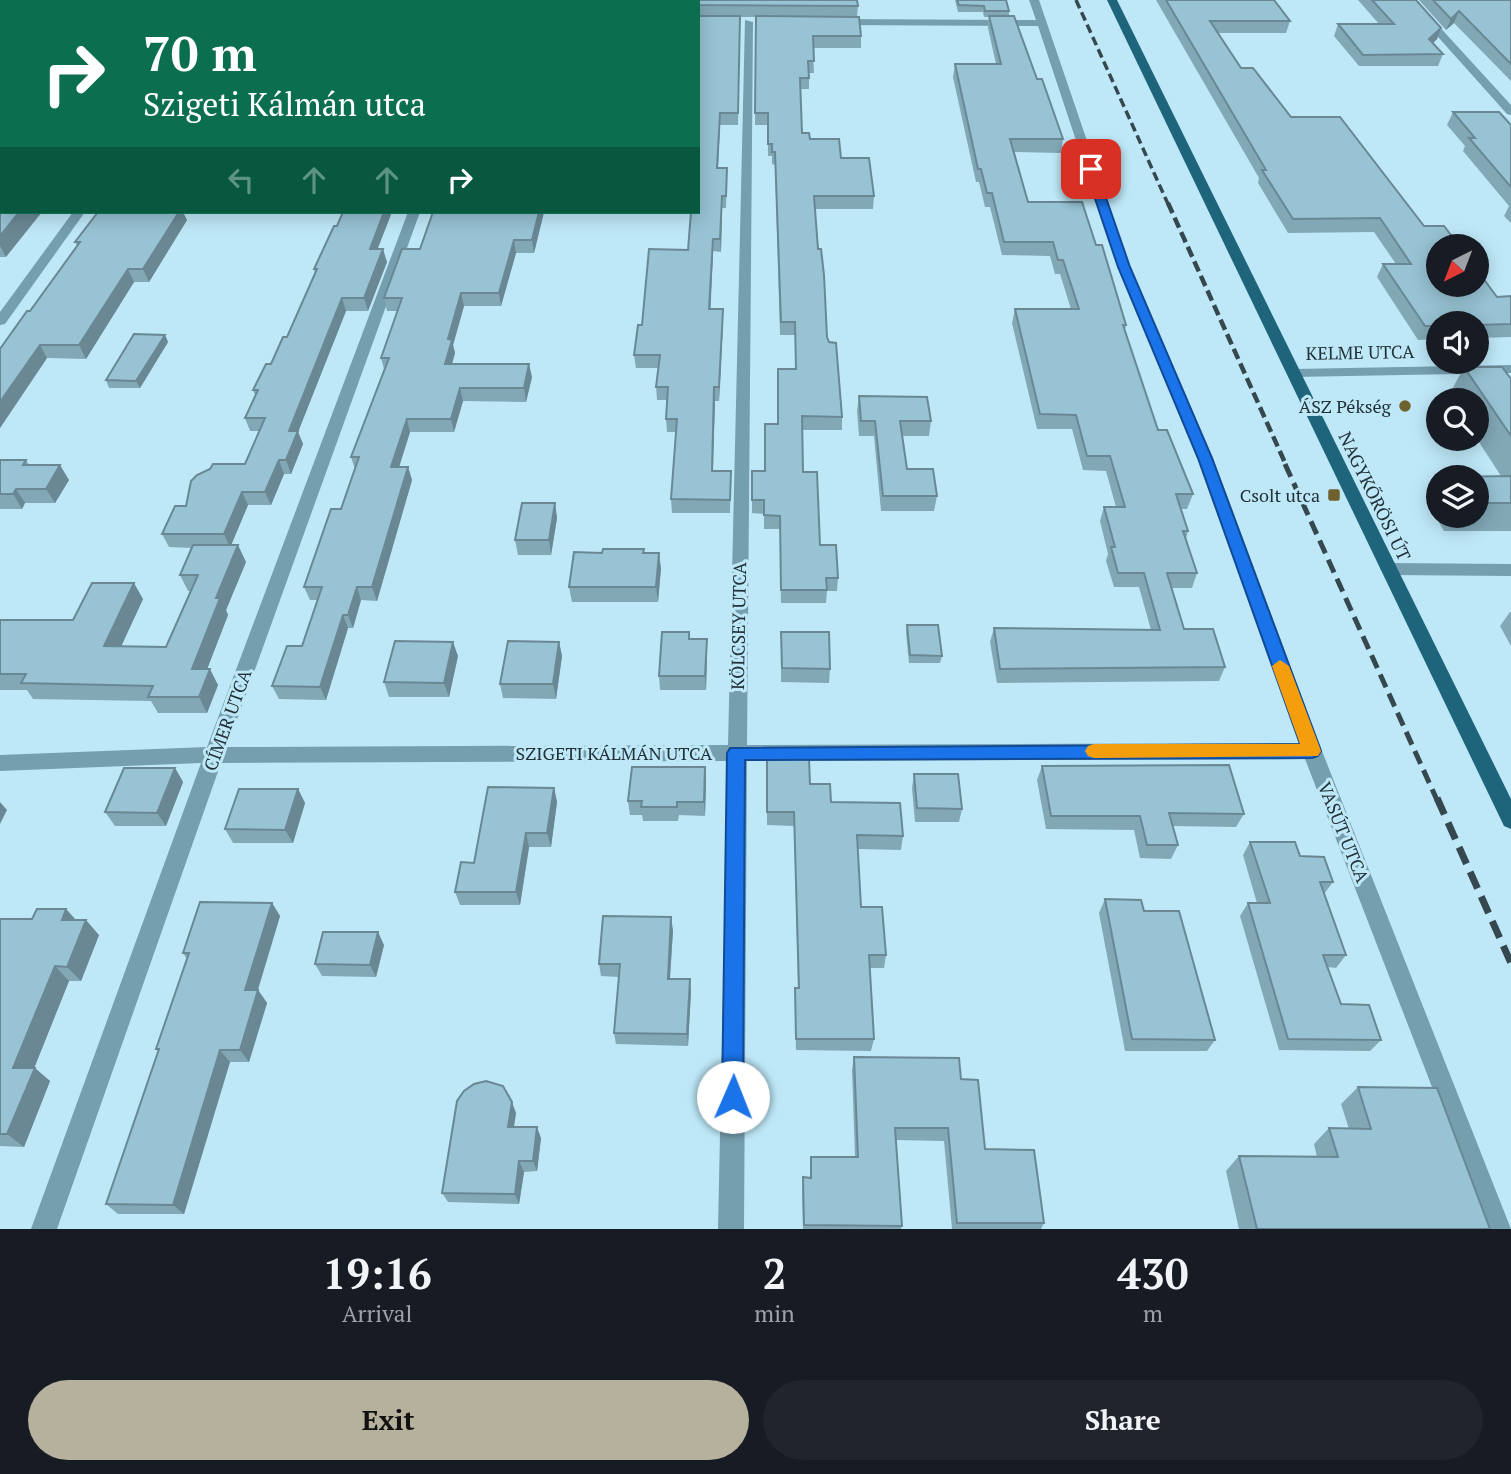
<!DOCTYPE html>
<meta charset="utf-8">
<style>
body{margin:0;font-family:"PT Serif",serif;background:#20242c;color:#f1f3f6;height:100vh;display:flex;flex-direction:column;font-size:26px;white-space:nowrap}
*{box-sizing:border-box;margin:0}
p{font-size:23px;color:#9ea1a6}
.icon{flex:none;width:38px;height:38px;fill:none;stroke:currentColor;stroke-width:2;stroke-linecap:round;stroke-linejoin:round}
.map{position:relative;height:1229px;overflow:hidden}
.panel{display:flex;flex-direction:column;background:#171b24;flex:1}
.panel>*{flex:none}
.hud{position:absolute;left:0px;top:0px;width:700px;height:214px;box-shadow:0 4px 18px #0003;background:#0b6e4f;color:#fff;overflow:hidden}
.needle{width:46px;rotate:222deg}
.buttons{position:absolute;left:1426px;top:234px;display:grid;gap:14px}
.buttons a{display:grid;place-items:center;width:63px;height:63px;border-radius:50%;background:#171b24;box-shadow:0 4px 18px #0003;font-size:35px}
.pin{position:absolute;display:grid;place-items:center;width:60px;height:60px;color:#fff;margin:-30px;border-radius:14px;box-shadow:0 4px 10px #0006}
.me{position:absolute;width:77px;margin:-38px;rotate:1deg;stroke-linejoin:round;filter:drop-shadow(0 0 5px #0008)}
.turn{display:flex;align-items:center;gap:24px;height:147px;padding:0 28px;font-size:32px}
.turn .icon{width:91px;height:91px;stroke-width:2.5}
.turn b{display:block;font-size:49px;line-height:60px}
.lanes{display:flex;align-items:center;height:66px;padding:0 28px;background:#0003;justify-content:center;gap:35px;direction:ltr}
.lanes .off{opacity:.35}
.eta{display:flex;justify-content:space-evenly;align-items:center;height:119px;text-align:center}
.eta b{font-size:42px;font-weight:700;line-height:49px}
.button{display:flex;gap:14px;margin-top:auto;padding:14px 28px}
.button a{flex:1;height:80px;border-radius:42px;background:#b6b19c;color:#111;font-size:28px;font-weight:700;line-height:80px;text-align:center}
.button a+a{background:#20242c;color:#f1f3f6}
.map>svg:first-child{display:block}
</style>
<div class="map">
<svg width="1511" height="1229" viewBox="0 0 1511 1229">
<rect width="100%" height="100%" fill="#bee8f8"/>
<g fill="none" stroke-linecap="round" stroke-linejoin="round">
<!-- minor -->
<g fill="#759eae" fill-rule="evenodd">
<polygon points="228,0 238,0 227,2"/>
<polygon points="1029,0 1039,0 1130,267 1213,458 1322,751 1511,1229 1487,1229 1305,759 747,761 744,1229 718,1229 728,761 221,763 57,1229 31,1229 201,763 0,771 0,755 207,747 408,212 420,212 227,747 728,745 745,20 753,22 747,745 1300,743 1197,458 1118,267 1038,26 838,25 833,22 838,19 1036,20"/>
<polygon points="1405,0 1415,0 1511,105 1511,115 1507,114"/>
<polygon points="73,212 85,212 5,324 0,325 0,312"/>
<polygon points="1511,365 1511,373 1294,377 1287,373 1294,369"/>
<polygon points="1388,563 1511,564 1511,576 1388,575 1380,569"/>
</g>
<!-- major -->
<polygon fill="#1e647b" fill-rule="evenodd" points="1107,0 1117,0 1511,799 1511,829 1504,826"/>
<!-- rail-far3 -->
<polyline stroke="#354850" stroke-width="3.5" stroke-dasharray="9 4.5" stroke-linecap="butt" points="1076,0 1168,204"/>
<!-- rail-far2 -->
<polyline stroke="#354850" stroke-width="4.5" stroke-dasharray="11 5" stroke-linecap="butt" points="1168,203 1286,465"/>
<!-- rail-far1 -->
<polyline stroke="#354850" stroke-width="5" stroke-dasharray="14 7" stroke-linecap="butt" points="1285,464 1437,800"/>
<!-- rail -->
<polyline stroke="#354850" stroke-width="7" stroke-dasharray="18 9" stroke-linecap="butt" points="1437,798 1511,963"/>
</g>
<!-- wall -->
<g fill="#82a8b6">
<polygon points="955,0 1006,0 1009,11 1009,16 1063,139 1061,153 1014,152 1028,202 1096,245 1126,325 1125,330 1158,430 1193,494 1187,509 1181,509 1188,531 1186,539 1197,573 1192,588 1172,588 1184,629 1225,667 1219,681 997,683 990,642 994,628 1151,630 1139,587 1114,587 1106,561 1108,554 1100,521 1104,507 1116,507 1106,471 1083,470 1072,429 1037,429 1012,323 1015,309 1071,309 1060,274 1055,274 1050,256 1002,255 990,207 985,207 979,182 976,182 953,77 955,64 996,64 988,28 989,17 984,17 983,12 958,12"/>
<polygon points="1156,0 1274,0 1290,21 1286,33 1218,33 1241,68 1291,117 1424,226 1497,297 1511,296 1511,337 1477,338 1477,324 1438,324 1438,339 1418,340 1377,277 1383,264 1396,264 1374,232 1288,233 1258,183 1259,178"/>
<polygon points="1358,0 1416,0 1441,28 1437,39 1433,43 1443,54 1438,66 1359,66 1334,36 1338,24 1379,24"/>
<polygon points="1419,0 1511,0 1511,81 1454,23 1446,30"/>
<polygon points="698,2 858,6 857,17 861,36 861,48 813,48 814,73 809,73 809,89 800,89 802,133 810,139 841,158 874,196 873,209 815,209 827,337 842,417 842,430 802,430 803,472 820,545 838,578 837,591 827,591 826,603 781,603 780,529 764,529 764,514 752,513 752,471 765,471 796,369 795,335 780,335 775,165 772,164 772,156 768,156 768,125 755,125 756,17 740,17 738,125 720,125 718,168 727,181 726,208 722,208 721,252 713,251 710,309 723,322 719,401 715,401 713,471 731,471 730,513 672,513 671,499 676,432 667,432 666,419 667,400 657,400 656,387 659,368 636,368 634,355 642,325 688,250 698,212"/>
<polygon points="1453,112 1511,125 1511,223 1504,216 1509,206 1463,151 1465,146 1447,125"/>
<polygon points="2,154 2,212 6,257 0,257 0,156"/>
<polygon points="433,212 544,212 534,253 516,253 501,306 464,306 453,345 455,353 452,364 532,377 526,402 463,401 454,432 410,432 399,467 408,467 412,480 377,601 361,600 353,628 348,628 326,700 279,699 272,686 302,646 318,600 310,600 304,587 341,509 355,469 351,457 384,369 381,358 398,311 387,311 384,298 420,249"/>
<polygon points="187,220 149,282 134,282 86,359 47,358 0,428 0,349 30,311 77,246 75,242"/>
<polygon points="378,249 387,262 368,311 346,311 298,432 303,444 291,474 284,474 271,505 248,505 231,545 246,562 226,610 228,615 207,669 218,685 207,713 158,713 151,701 33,699 27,690 0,690 0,620 73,620 143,599 121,646 166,647 191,591 188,591 180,575 192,548 169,547 162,534 186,506 245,464 260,431 250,431 245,418 255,395 253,390 287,337 315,273 314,269"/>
<polygon points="165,335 168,342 140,388 109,388 106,380"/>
<polygon points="1464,367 1511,379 1511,531 1444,531 1429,505 1438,489 1438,516 1477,516 1477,478 1445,478 1445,477 1501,476 1477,439 1477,401 1452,401 1449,395"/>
<polygon points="859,396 931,421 929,436 902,436 907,469 937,496 934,511 881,511 874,436 859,436 857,411"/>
<polygon points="0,460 26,460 29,465 69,480 55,503 25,503 22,509 0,509"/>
<polygon points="555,503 557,518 551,555 518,555 515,540"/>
<polygon points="644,549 644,553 661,568 658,602 572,602 569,587 602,553"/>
<polygon points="1510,612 1511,612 1511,646 1500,626"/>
<polygon points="907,625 942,656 940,663 909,663 906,632"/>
<polygon points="689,632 689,639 707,639 707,654 706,690 660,690 659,676"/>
<polygon points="781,632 830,669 829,683 781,682"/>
<polygon points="559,642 562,656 556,699 503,698 500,684"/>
<polygon points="458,656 449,697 389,697 384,682"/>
<polygon points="767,759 810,784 831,802 903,836 901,850 858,849 861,907 886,955 884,968 869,968 874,1039 871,1051 796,1050 795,1000 795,988 798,988 794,826 767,825"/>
<polygon points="1042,766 1244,814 1236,827 1173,826 1178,845 1171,859 1140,858 1134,830 1046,829 1037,780"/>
<polygon points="705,767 706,781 705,816 679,815 678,821 643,821 642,815 630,815 628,801"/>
<polygon points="175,768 183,782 166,826 115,826 105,812"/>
<polygon points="914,774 962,809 959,822 915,822 912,788"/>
<polygon points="554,788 557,802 551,847 529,847 520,905 460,905 455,892 474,863"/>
<polygon points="298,789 305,803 293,843 233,843 225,829"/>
<polygon points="1250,842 1300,856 1333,882 1324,894 1346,955 1336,968 1328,967 1341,1004 1381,1040 1370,1051 1279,1050 1240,916 1248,903 1257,903 1243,855"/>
<polygon points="1105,899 1144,911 1215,1040 1207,1051 1125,1051 1099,913"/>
<polygon points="272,903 280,916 258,990 267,1003 249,1062 230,1062 184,1214 118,1214 106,1204 159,1052 156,1049 187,959 183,953"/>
<polygon points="66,909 76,920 99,935 81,981 69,981 34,1068 50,1081 24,1147 0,1146 0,919 32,919"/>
<polygon points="673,930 670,979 691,991 688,1046 616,1044 614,1033 619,977 601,976 599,964"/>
<polygon points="384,945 376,977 322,976 315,964"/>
<polygon points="854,1057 961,1079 985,1149 1044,1223 1041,1229 952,1229 944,1141 896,1140 902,1226 901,1229 803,1229 802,1189 803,1177 810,1178 811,1157 855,1157 852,1070"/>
<polygon points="1358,1087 1490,1229 1239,1229 1226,1171 1239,1156 1317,1157 1314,1144 1329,1128 1349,1129 1341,1104"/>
<polygon points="516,1113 514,1127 541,1138 537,1171 524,1172 519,1204 448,1202 442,1193"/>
</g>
<!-- shaded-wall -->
<g fill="#6a8894">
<polygon points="92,0 104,0 102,2 90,2"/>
<polygon points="1459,11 1454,23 1446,30 1451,19"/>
<polygon points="1441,28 1437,39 1424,51 1429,39"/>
<polygon points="2,41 2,54 0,56 0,42"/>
<polygon points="720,113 720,125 717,181 717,168"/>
<polygon points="722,196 722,208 721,252 720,239"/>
<polygon points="19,212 42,212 6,257 0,246 0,236"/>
<polygon points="179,212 183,212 187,220 149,282 143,269"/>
<polygon points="384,212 392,212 373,261 370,249"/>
<polygon points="539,212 544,212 534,253 532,240"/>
<polygon points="713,239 713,251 710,322 709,309"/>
<polygon points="514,240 516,253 501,306 499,293"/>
<polygon points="383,249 387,262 368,311 364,298"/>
<polygon points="128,269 134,282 86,359 79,345"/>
<polygon points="461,293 464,306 453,345 455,353 448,377 445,364 448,339"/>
<polygon points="342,298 346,311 298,432 303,444 291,474 286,460 289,431"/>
<polygon points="723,309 723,322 719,401 719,387"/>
<polygon points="165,335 168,342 140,388 136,381"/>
<polygon points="40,345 47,358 0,428 0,402"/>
<polygon points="529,364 532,377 526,402 524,388"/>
<polygon points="714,387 715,401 712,484 712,471"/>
<polygon points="460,388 463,401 454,432 451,419"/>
<polygon points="407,419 410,432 395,480 391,467"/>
<polygon points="279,460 284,474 271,505 265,492"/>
<polygon points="60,465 69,480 55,503 46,489"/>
<polygon points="408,467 412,480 377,601 372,587"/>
<polygon points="16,489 25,503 22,509 13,494"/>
<polygon points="242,492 248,505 230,548 224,534"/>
<polygon points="555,503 557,518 551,555 549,540"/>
<polygon points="238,545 246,562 226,610 228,615 201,685 192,669 216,598"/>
<polygon points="659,553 661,568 658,602 656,587"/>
<polygon points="134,583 143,599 114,662 104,646"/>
<polygon points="357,587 361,600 353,628 348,615"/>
<polygon points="343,615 348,628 326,700 320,687"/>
<polygon points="707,639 707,654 706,690 705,676"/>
<polygon points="453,642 458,656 449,697 444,683"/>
<polygon points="559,642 562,656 556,699 553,684"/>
<polygon points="210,669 218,685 207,713 199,697"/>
<polygon points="705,767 706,781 705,816 704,802"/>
<polygon points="175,768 183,782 166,826 157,813"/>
<polygon points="554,788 557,802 551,847 547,833"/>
<polygon points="298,789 305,803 293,843 285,830"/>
<polygon points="0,802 7,810 0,824"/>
<polygon points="526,833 529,847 520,905 516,892"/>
<polygon points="272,903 280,916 254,1002 245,990"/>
<polygon points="66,909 80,925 62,920"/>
<polygon points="671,917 673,930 669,991 668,979"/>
<polygon points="86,920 99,935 81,981 67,967"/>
<polygon points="378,932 384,945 376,977 370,965"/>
<polygon points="55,966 69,981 29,1081 13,1068"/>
<polygon points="690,979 691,991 688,1046 687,1034"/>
<polygon points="258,990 267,1003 249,1062 240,1050"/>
<polygon points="220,1050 230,1062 184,1214 173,1205"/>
<polygon points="35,1068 50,1081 24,1147 7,1134"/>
<polygon points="512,1102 516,1113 512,1137 508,1127"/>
<polygon points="537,1127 541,1138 537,1171 533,1161"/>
<polygon points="519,1161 524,1172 519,1204 515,1194"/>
</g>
<!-- building -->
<g fill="#97c3d4" stroke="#6a8894" stroke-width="2">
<polygon points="0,0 92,0 90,2 2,2 2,41 0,42"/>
<polygon points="254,0 346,0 345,2 253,2"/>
<polygon points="402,0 857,0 858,6 698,5 698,2 402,2"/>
<polygon points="957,0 1006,0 1009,11 985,11 984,6 959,5"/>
<polygon points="1166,0 1274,0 1290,21 1210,21 1241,68 1253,68 1291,117 1340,117 1424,226 1444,226 1460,247 1438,247 1438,285 1477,285 1477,270 1497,297 1511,296 1511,324 1477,325 1438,324 1438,326 1425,326 1383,264 1411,264 1380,218 1293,219 1262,170 1266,170"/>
<polygon points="1372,0 1416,0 1441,28 1429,39 1443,54 1363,55 1338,24 1394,24"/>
<polygon points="1433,0 1511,0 1511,64 1459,11 1451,19"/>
<polygon points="698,16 740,16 738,113 720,113 717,168 727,168 726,196 722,196 720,239 713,239 709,309 723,309 719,387 714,387 712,471 731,471 730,500 671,499 677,419 666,419 668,387 656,387 660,355 634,355 638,325 642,325 649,249 688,250 691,212 698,212"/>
<polygon points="756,16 859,17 861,36 813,36 814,61 808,61 809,78 800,78 802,133 809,133 810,139 839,139 841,158 869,158 874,196 814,196 818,249 821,249 824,275 827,337 829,342 836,343 842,417 802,416 803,472 817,472 820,545 836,545 838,578 826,578 827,590 781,590 780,516 764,515 764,500 752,500 752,471 765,471 765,424 778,424 778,369 796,369 795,322 781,322 775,152 772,152 772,144 768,144 768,113 755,113"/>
<polygon points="989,16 1014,16 1037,79 1042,79 1063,139 1010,139 1028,202 1082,202 1096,245 1102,245 1126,325 1123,325 1158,430 1167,430 1193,494 1176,494 1188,531 1183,531 1197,573 1167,573 1184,629 1213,629 1225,667 1000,669 994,628 1160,630 1144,573 1118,573 1111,547 1115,547 1104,507 1125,507 1110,456 1087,456 1076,415 1040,414 1015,309 1079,309 1063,260 1058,260 1053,242 1004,242 992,193 987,193 981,169 978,169 955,64 1001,64"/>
<polygon points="1453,112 1499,112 1511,125 1511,187 1469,138 1475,138"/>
<polygon points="2,154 2,180 0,180 0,156"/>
<polygon points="2,183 2,212 19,212 0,236 0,185"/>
<polygon points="98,212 179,212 143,269 128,269 79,345 40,345 0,402 0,349 27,311 30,311 80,242 75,242"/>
<polygon points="343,212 384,212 370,249 383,249 364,298 342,298 289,431 298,431 286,460 279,460 265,492 242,492 224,534 162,534 175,506 186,506 191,481 197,475 210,469 213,464 245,464 265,418 245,418 258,390 253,390 266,364 271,364 283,337 287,337 317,269 314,269 334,226 337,226"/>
<polygon points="433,212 539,212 532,240 514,240 499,293 461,293 448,339 452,340 445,364 529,364 524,388 460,388 451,419 407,419 391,467 408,467 372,587 357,587 348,615 343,615 320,687 272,686 287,646 302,646 322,587 304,587 331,509 341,509 359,457 351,457 389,358 381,358 402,298 384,298 402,249 420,249"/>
<polygon points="134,334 165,335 136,381 106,380"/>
<polygon points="1464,367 1502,367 1511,379 1511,436"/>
<polygon points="859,396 927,397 931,421 900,421 907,469 933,469 937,496 883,496 875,421 861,421"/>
<polygon points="0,460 26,460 23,465 60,465 46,489 16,489 13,494 0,494"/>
<polygon points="1511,476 1511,503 1477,503 1477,478 1446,478 1445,477"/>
<polygon points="522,503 555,503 549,540 515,540"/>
<polygon points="193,545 238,545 216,598 220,598 192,669 210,669 199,697 148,697 153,686 21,683 26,674 0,674 0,620 73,620 92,583 134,583 104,646 166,647 198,575 180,575"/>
<polygon points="603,549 644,549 643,553 659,553 656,587 569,587 574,552 602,553"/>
<polygon points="907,625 938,625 942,656 910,655"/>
<polygon points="662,632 689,632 689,639 707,639 705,676 659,676"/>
<polygon points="781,632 829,632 830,669 782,668"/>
<polygon points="395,641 453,642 444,683 384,682"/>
<polygon points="508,641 559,642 553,684 500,684"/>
<polygon points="767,759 809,759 810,784 830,784 831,802 900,803 903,836 857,835 861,907 882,907 886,955 869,955 874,1039 796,1039 795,988 799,988 794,812 767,812"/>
<polygon points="1229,765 1244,814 1169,813 1178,845 1147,845 1140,816 1051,816 1042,766"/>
<polygon points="632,767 705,767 704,802 677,802 677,807 641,807 642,801 628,801"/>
<polygon points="124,768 175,768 157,813 105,812"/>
<polygon points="914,774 958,774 962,809 917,808"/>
<polygon points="488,787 554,788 547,833 526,833 516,892 455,892 461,862 474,863"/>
<polygon points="239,789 298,789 285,830 225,829"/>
<polygon points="1250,842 1295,842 1300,856 1324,857 1333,882 1320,882 1346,955 1323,955 1341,1004 1369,1005 1381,1040 1288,1039 1248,903 1270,903"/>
<polygon points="1105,899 1141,900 1144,911 1179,911 1215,1040 1132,1039"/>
<polygon points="200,902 272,903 245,990 258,990 240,1050 220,1050 173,1205 106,1204 159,1049 156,1049 189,953 183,953"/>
<polygon points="37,909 66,909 62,920 86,920 67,967 55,966 13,1068 35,1068 7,1134 0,1134 0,919 32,919"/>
<polygon points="603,916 671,917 668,979 690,979 687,1034 614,1033 620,964 599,964"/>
<polygon points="323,932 378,932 370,965 315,964"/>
<polygon points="854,1057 959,1058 961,1079 978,1080 985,1149 1034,1150 1044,1223 957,1223 948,1128 895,1128 902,1226 804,1225 803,1177 811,1178 811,1157 858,1157"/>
<polygon points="486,1081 503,1086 512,1102 508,1127 537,1127 533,1161 519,1161 515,1194 442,1193 457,1101 464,1091 474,1084"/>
<polygon points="1358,1087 1437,1088 1490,1229 1257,1229 1239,1156 1338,1157 1329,1128 1371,1129"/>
</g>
<!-- route -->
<polygon fill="#1a73e8" stroke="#114b97" stroke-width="2" points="1091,166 1096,169 1130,267 1212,458 1321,751 1318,756 1312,758 745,760 743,1097 740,1104 733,1108 725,1104 722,1097 727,753 730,748 1300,744 1198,458 1118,267 1085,169"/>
<!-- slow -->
<polygon fill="#f59e0b" points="1280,660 1289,666 1321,751 1318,756 1094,758 1088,756 1085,751 1088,746 1094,744 1300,744 1272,666"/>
<!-- markers -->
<g fill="#6f612e" stroke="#bee8f8" stroke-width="2.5">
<circle cx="1405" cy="406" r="7"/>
<rect x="1327" y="488" width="14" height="14" rx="3.5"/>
</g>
<g text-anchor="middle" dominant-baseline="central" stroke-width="6" stroke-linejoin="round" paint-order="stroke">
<!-- street labels -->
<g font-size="18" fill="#213137" stroke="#bee8f8">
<text transform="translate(1360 352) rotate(-1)">KELME UTCA</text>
<text transform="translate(1375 496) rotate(64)">NAGYKŐRÖSI ÚT</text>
<text transform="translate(738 626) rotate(-89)">KÖLCSEY UTCA</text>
<text transform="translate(227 720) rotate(-70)">CÍMER UTCA</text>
<text x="614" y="753">SZIGETI KÁLMÁN UTCA</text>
<text transform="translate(1344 832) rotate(68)">VASÚT UTCA</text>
</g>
<!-- poi labels -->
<g font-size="18" fill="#213137" stroke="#bee8f8" text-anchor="end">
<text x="1391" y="406">ÁSZ Pékség</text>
<text x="1320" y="495">Csolt utca</text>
</g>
</g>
</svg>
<div class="buttons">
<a><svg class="needle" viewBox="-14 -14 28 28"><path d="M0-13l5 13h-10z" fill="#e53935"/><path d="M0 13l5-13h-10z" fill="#9ea1a6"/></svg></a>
<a><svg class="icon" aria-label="sound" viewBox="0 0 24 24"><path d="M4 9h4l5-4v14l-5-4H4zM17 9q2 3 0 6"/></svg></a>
<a><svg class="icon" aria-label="search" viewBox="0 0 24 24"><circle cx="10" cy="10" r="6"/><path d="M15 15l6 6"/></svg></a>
<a><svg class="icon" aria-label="layers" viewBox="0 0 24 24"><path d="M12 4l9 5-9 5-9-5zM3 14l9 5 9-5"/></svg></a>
</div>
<div class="pin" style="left:1091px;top:169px;background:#d93025"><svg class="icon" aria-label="arrive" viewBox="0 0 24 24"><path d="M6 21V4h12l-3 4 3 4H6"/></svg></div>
<svg class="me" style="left:733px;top:1097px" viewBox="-20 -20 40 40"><circle r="19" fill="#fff"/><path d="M0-13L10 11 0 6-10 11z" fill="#1a73e8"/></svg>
<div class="hud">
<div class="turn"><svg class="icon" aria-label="right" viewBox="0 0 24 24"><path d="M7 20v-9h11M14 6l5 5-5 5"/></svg><div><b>70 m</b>Szigeti Kálmán utca</div></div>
<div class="lanes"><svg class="icon off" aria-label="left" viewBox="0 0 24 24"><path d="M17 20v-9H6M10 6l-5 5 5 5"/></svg><svg class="icon off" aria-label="ahead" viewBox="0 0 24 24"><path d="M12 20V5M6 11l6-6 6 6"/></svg><svg class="icon off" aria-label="ahead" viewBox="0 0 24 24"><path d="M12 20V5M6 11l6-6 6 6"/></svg><svg class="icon" aria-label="right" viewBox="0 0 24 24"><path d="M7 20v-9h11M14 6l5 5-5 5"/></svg></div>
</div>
</div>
<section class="panel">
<div class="eta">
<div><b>19:16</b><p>Arrival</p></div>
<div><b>2</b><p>min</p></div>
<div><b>430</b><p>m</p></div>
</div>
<div class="button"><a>Exit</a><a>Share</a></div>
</section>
